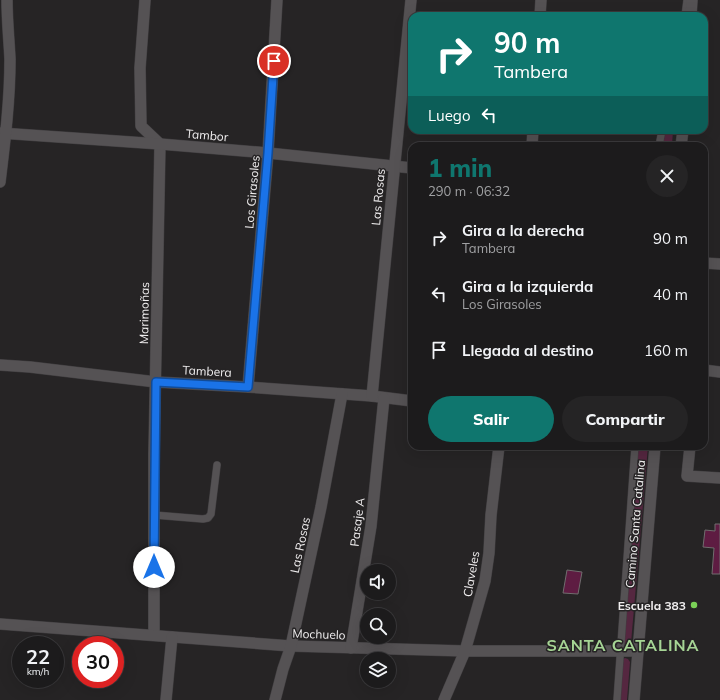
<!DOCTYPE html>
<html lang="es">
<meta charset="utf-8">
<style>
body{margin:0;font-family:Mulish,sans-serif;background:#252425;color:#f1f3f6;height:100vh;display:flex;flex-direction:column;font-size:15px;white-space:nowrap}
*{box-sizing:border-box;margin:0}
p{font-size:13px;color:#a0a1a3}
.icon{flex:none;width:22px;height:22px;fill:none;stroke:currentColor;stroke-width:2;stroke-linecap:round;stroke-linejoin:round}
.map{position:relative;flex:1;overflow:hidden}
.drawer{position:absolute;left:408px;top:142px;width:300px;height:308px;display:flex;flex-direction:column;background:#1c1b1c;border-radius:12px;box-shadow:0 4px 16px #0002,0 0 0 1px #3a393b}
.drawer>*{flex:none}
.banner{position:absolute;left:408px;top:12px;width:300px;height:122px;border-radius:12px;box-shadow:0 4px 16px #0002,0 0 0 1px #3a393b;background:#0f766e;color:#fff;overflow:hidden}
.buttons{position:absolute;left:360px;top:564px;display:grid;gap:8px}
.buttons a{display:grid;place-items:center;width:36px;height:36px;border-radius:50%;background:#1c1b1c;box-shadow:0 4px 16px #0002,0 0 0 1px #3a393b;font-size:20px}
.speed{position:absolute;left:12px;top:636px;display:flex;gap:8px;font-size:20px;font-weight:700;text-align:center}
.speed>*{display:grid;place-content:center;width:52px;height:52px;border-radius:50%;background:#1c1b1c;box-shadow:0 4px 16px #0002,0 0 0 1px #3a393b;line-height:1}
.speed small{font-size:10px;font-weight:400}
.speed .limit{border:6px solid #d22;background:#fff;color:#111}
.pin{position:absolute;display:grid;place-items:center;width:34px;height:34px;color:#fff;margin:-17px;border:2px solid #fff;border-radius:50%;box-shadow:0 1px 4px #0007}
.me{position:absolute;width:44px;margin:-22px;rotate:0deg;stroke-linejoin:round;filter:drop-shadow(0 0 3px #0008)}
.turn{display:flex;align-items:center;gap:14px;height:84px;padding:0 20px;font-size:18px}
.turn .icon{width:52px;height:52px;stroke-width:2.5}
.turn b{display:block;font-size:28px;line-height:34px}
.then{display:flex;align-items:center;height:38px;padding:0 20px;background:#0003;gap:8px;font-size:15px}
.round{display:grid;place-items:center;flex:none;width:42px;height:42px;border-radius:21px;background:#252425}
.head{display:flex;align-items:center;justify-content:space-between;height:68px;padding:0 20px}
h1{font-size:24px;font-weight:800;line-height:30px;color:#0f766e}
.action{display:flex;gap:8px;margin-top:auto;padding:8px 20px}
.action a{flex:1;height:46px;border-radius:24px;background:#0f766e;color:#fff;font-size:16px;font-weight:800;line-height:46px;text-align:center}
.action a+a{background:#252425;color:#f1f3f6}
ul{padding:0;list-style:none}
li{display:flex;align-items:center;gap:12px;height:56px;padding:0 20px}
li div{flex:1}
li b{display:block;font-size:15px}
li em{font-style:normal}
.map>svg:first-child{display:block}
</style>
<div class="map">
<svg width="720" height="700" viewBox="0 0 720 700">
<rect width="100%" height="100%" fill="#262425"/>
<!-- green -->
<g fill="#552740">
<polygon points="664,130 673,130 672,146 662,146"/>
<polygon points="637,446 648,446 631,643 630,646 626,647 623,644"/>
<polygon points="625,658 628,659 630,662 627,700 619,700 623,659"/>
</g>
<!-- building -->
<g fill="#5e1c42" stroke="#706d6e">
<polygon points="715,524 720,524 720,574 712,574 714,548 703,547 705,530 715,531"/>
<polygon points="567,570 582,572 578,594 563,593"/>
</g>
<g fill="none" stroke-linecap="round" stroke-linejoin="round">
<defs>
<g id="service">
<polyline points="685,16 687,0"/>
<polyline points="659,146 662,130"/>
<polyline points="154,515 203,519 208,518 211,514 217,465"/>
<polyline points="617,700 635,446"/>
</g>
<g id="minor">
<polyline points="145,0 140,68 141,126 160,144 154,453 154,635"/>
<polyline points="540,16 541,0"/>
<polyline points="691,16 692,0"/>
<polyline points="0,133 160,144 268,153 412,168"/>
<polyline points="532,146 533,130"/>
<polyline points="681,146 683,130"/>
<path d="M0,182C5,141 10,100 10,59C9,39 7,20 7,0"/>
<polyline points="704,263 720,264"/>
<polyline points="0,365 30,367 156,382 248,387 372,396 412,401"/>
<polyline points="704,370 720,372"/>
<polyline points="248,387 268,153 277,0"/>
<polyline points="372,396 411,0"/>
<polyline points="690,446 687,476 720,478"/>
<polyline points="0,624 291,646 465,651 638,651"/>
<polyline points="351,648 371,526 384,398"/>
<polyline points="166,700 172,637"/>
<polyline points="275,700 283,669 291,646 321,507 342,394"/>
<polyline points="444,700 465,651 485,581 489,553 491,515 499,446"/>
<polyline points="634,700 655,446"/>
</g>
</defs>
<!-- service casing -->
<use href="#service" stroke="#403e40" stroke-width="8"/>
<!-- minor casing -->
<use href="#minor" stroke="#403e40" stroke-width="12"/>
<!-- service -->
<use href="#service" stroke="#555254" stroke-width="7"/>
<!-- minor -->
<use href="#minor" stroke="#555254" stroke-width="11"/>
</g>
<g fill="none" stroke-linecap="round" stroke-linejoin="round">
<defs>
<polyline id="route" points="154,567 156,382 248,387 268,153 274,61"/>
</defs>
<!-- route casing -->
<use href="#route" stroke="#114b97" stroke-width="10"/>
<!-- route -->
<use href="#route" stroke="#1a73e8" stroke-width="7"/>
</g>
<!-- markers -->
<circle fill="#7ad157" stroke="#262425" stroke-width="1.5" cx="694" cy="605" r="4"/>
<g text-anchor="middle" dominant-baseline="central" stroke-width="3" stroke-linejoin="round" paint-order="stroke">
<!-- street labels -->
<g font-size="12" fill="#f0eeef" stroke="#262425">
<text transform="translate(207 135) rotate(5)">Tambor</text>
<text transform="translate(252 192) rotate(-85)">Los Girasoles</text>
<text transform="translate(378 197) rotate(-85)">Las Rosas</text>
<text transform="translate(144 313) rotate(-89)">Marimoñas</text>
<text transform="translate(207 371) rotate(3)">Tambera</text>
<text transform="translate(357 522) rotate(-83)">Pasaje A</text>
<text transform="translate(635 524) rotate(-85)">Camino Santa Catalina</text>
<text transform="translate(300 545) rotate(-78)">Las Rosas</text>
<text transform="translate(471 574) rotate(-80)">Claveles</text>
<text transform="translate(319 634) rotate(2)">Mochuelo</text>
</g>
<!-- poi labels -->
<g font-size="12" font-weight="bold" fill="#f0eeef" stroke="#262425" text-anchor="end">
<text x="686" y="605">Escuela 383</text>
</g>
<!-- district labels -->
<g font-size="16" font-weight="bold" letter-spacing="1" fill="#a6d595" stroke="#262425">
<text x="623" y="645">SANTA CATALINA</text>
</g>
</g>
</svg>
<div class="buttons">
<a><svg class="icon" aria-label="sound" viewBox="0 0 24 24"><path d="M4 9h4l5-4v14l-5-4H4zM17 9q2 3 0 6"/></svg></a>
<a><svg class="icon" aria-label="search" viewBox="0 0 24 24"><circle cx="10" cy="10" r="6"/><path d="M15 15l6 6"/></svg></a>
<a><svg class="icon" aria-label="layers" viewBox="0 0 24 24"><path d="M12 4l9 5-9 5-9-5zM3 14l9 5 9-5"/></svg></a>
</div>
<div class="speed"><div>22<small>km/h</small></div><div class="limit">30</div></div>
<div class="pin" style="left:274px;top:61px;background:#d93025"><svg class="icon" aria-label="arrive" viewBox="0 0 24 24"><path d="M6 21V4h12l-3 4 3 4H6"/></svg></div>
<svg class="me" style="left:154px;top:567px" viewBox="-20 -20 40 40"><circle r="19" fill="#fff"/><path d="M0-13L10 11 0 6-10 11z" fill="#1a73e8"/></svg>
<div class="banner">
<div class="turn"><svg class="icon" aria-label="right" viewBox="0 0 24 24"><path d="M7 20v-9h11M14 6l5 5-5 5"/></svg><div><b>90 m</b>Tambera</div></div>
<div class="then">Luego<svg class="icon" aria-label="left" viewBox="0 0 24 24"><path d="M17 20v-9H6M10 6l-5 5 5 5"/></svg></div>
</div>
<section class="drawer">
<div class="head"><div><h1>1 min</h1><p>290 m · 06:32</p></div><a class="round"><svg class="icon" aria-label="close" viewBox="0 0 24 24"><path d="M6 6l12 12M18 6L6 18"/></svg></a></div>
<ul>
<li><svg class="icon" aria-label="right" viewBox="0 0 24 24"><path d="M7 20v-9h11M14 6l5 5-5 5"/></svg><div><b>Gira a la derecha</b><p>Tambera</p></div><em>90 m</em></li>
<li><svg class="icon" aria-label="left" viewBox="0 0 24 24"><path d="M17 20v-9H6M10 6l-5 5 5 5"/></svg><div><b>Gira a la izquierda</b><p>Los Girasoles</p></div><em>40 m</em></li>
<li><svg class="icon" aria-label="arrive" viewBox="0 0 24 24"><path d="M6 21V4h12l-3 4 3 4H6"/></svg><div><b>Llegada al destino</b></div><em>160 m</em></li>
</ul>
<div class="action"><a>Salir</a><a>Compartir</a></div>
</section>
</div>
